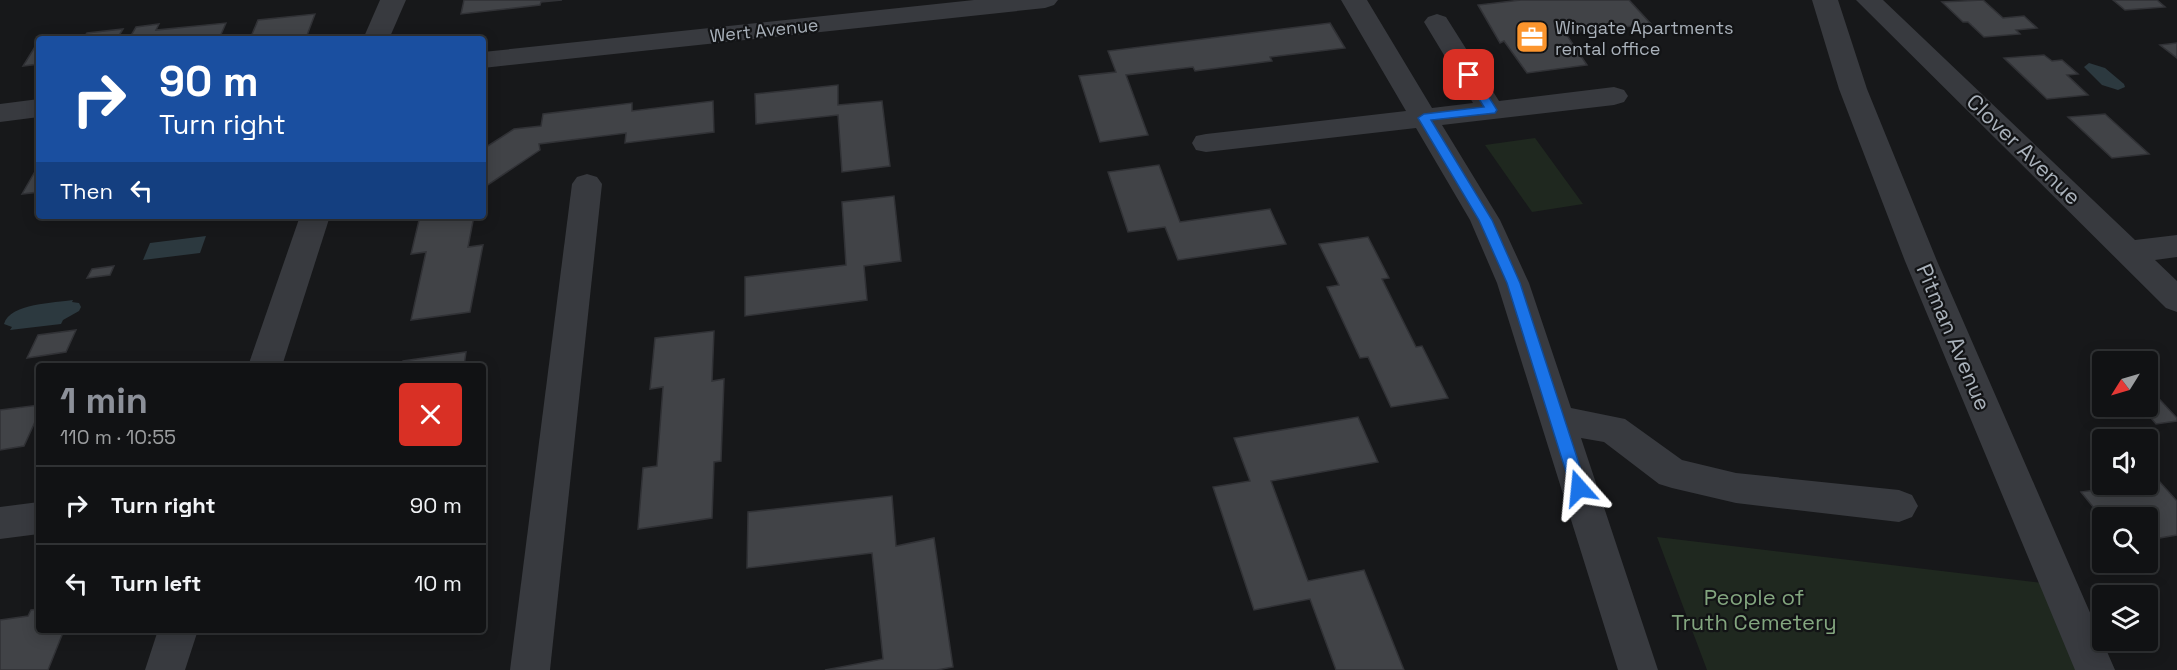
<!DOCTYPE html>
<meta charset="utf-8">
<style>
body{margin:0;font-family:"Space Grotesk",sans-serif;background:#1a1b1d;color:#f1f3f6;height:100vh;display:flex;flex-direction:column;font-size:22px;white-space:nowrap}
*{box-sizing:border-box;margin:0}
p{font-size:20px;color:#9c9ea0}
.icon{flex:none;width:33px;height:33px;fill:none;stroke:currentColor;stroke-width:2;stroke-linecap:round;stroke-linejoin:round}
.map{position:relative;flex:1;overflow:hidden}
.panel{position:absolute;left:36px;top:363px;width:450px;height:270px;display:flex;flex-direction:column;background:#111214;border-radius:6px;box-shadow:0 3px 15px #0003,0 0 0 2px #303234}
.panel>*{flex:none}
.hud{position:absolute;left:36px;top:36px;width:450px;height:183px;border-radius:6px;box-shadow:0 3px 15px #0003,0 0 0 2px #303234;background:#1a4fa0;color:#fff;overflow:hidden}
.needle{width:39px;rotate:233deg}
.controls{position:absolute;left:2092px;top:351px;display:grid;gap:12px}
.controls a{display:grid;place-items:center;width:66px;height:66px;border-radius:6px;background:#111214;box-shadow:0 3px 15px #0003,0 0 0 2px #303234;font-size:30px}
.pin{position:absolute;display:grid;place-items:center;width:51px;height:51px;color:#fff;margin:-26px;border-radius:12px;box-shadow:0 3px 9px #0006}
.me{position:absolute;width:66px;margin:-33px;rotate:342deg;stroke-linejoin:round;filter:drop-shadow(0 0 4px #0008)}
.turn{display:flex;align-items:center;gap:21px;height:126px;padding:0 24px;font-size:27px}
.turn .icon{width:78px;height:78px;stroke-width:2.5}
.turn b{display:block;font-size:42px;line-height:51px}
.then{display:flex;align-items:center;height:57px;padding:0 24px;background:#0003;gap:12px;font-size:22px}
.round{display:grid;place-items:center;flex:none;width:63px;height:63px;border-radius:6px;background:#1a1b1d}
.headline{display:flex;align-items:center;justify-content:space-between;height:102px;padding:0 24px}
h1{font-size:36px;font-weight:700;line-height:45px;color:#8c9099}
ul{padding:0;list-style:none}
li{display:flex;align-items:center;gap:18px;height:78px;padding:0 24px;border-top:2px solid #303234}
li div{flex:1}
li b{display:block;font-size:22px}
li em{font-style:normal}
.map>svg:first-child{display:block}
</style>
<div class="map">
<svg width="2177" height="670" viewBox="0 0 2177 670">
<rect width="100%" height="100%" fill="#17181a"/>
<!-- green -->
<g fill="#1f281f">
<polygon points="1535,138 1583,204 1532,212 1485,145"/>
<polygon points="1657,537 2076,587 2115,670 1707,670"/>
</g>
<!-- water -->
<g fill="#2c393f">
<polygon points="2089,63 2105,68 2124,84 2125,87 2118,90 2102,85 2084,67"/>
<polygon points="206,236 200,253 143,260 150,243"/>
<path d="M73,300L72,302L79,303L81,307L79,311L63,320L61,324L10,330L12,327L4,324C10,303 55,303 73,300Z"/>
</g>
<!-- building -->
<g fill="#414347" stroke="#313236" stroke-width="1.5">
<polygon points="464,0 562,0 541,2 540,5 461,14"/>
<polygon points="1521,0 1629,0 1651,24 1579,32 1576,30 1564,31 1587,65 1527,73 1504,41 1500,43 1478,5"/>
<polygon points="1983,0 2003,18 2024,16 2037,28 2016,30 2020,34 1984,37 1968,22 1963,22 1942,2"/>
<polygon points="2113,0 2157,0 2165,7 2125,10"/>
<polygon points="315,14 306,38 250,39 258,20"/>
<polygon points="226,23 219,39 129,39 136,27 159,24 156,30"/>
<polygon points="1330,23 1345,48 1270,57 1272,61 1195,71 1193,67 1126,75 1148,135 1100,142 1079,76 1116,72 1108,51"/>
<polygon points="123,29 117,39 65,39 84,37 87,33"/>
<polygon points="38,42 39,64 23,66"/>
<polygon points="2177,43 2177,58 2160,45"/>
<polygon points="2044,55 2052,61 2062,60 2078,74 2067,75 2088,95 2047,99 2004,58"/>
<polygon points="838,85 838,105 882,101 890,166 842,172 838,115 756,124 755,94"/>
<polygon points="713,101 714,132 625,143 626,133 539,144 540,150 483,188 483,149 514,129 541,126 543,114 632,103 632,111"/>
<polygon points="2105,114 2149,154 2112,158 2068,117"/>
<polygon points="1159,165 1180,222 1270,209 1286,244 1178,260 1165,227 1128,232 1108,172"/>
<polygon points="39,167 39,192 22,194 37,168"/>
<polygon points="894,196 901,261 864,266 867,300 745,316 745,277 846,265 842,202"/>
<polygon points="420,216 474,216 468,247 483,245 470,312 411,320 426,252 411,254"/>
<polygon points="1368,237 1389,278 1382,279 1416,347 1422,346 1448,398 1391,407 1368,357 1360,358 1327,287 1339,285 1319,244"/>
<polygon points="114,266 110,275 87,278 92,269"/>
<polygon points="76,330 66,352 27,358 38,335"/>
<polygon points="714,331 712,381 724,379 721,461 714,462 712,518 638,529 643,468 657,466 663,387 650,389 655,338"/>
<polygon points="466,352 464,366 402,366 403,361"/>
<polygon points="2148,387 2177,418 2177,421 2156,424 2141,406 2148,406"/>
<polygon points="39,405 39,413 24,446 0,450 0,410"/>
<polygon points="1358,417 1378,462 1271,481 1308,581 1364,570 1404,670 1336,670 1310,599 1254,610 1213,487 1250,481 1234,438"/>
<polygon points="2159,481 2177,501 2177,535 2148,540 2148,518 2103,519 2081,492"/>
<polygon points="892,496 896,546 934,538 953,667 937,670 825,670 883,659 872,553 747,568 748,512"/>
<polygon points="39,609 39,630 64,630 48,670 0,670 0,620 28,616 31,610"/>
</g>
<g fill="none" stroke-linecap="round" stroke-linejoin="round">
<!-- minor -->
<g fill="#383a3f" fill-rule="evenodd">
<polygon points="380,0 406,0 389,39 363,39"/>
<polygon points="974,0 1058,0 1054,5 1045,8 483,68 483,52"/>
<polygon points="1341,0 1367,0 1432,108 1473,103 1424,22 1428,17 1437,14 1446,17 1499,101 1614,87 1624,90 1628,96 1624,102 1614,105 1442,125 1500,220 1529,283 1571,408 1625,419 1682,460 1736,473 1899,490 1912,495 1918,506 1912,517 1899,522 1736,503 1672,488 1659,484 1604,442 1581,438 1658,670 1618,670 1497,283 1470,220 1416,128 1206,152 1196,150 1192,143 1196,136 1206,134 1406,111"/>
<polygon points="1812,0 1838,0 1867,89 1937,261 2115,670 2075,670 1905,261 1839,89"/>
<polygon points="1856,0 1883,0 2135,240 2177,235 2177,257 2155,260 2177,281 2177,312 2166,308"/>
<polygon points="39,99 39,117 0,122 0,104"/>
<polygon points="587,174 597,177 602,184 550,670 510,670 572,184 577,177"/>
<polygon points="300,216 330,216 282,366 248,366"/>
<polygon points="39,502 39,534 0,539 0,507"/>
<polygon points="158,630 198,630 185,670 145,670"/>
</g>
</g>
<!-- route -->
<polygon fill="#1a73e8" stroke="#114b97" stroke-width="1.5" points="1469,71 1475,75 1497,110 1495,113 1431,120 1492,220 1520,283 1587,488 1584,492 1579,494 1574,492 1571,488 1507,283 1479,220 1418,118 1424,114 1484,107 1464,75"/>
<!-- icons -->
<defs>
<symbol id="office-square" viewBox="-11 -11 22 22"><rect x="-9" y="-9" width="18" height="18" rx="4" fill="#fc952d" stroke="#121315"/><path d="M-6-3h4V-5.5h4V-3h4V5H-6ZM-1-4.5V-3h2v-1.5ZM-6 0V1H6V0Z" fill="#fff"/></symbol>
</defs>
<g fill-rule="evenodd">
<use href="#office-square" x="1513" y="18" width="38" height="38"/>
</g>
<g text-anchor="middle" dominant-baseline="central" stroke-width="4.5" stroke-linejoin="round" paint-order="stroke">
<!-- far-poi labels -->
<g font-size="18" fill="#a9b1ba" stroke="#121315" text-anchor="start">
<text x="1555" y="27">Wingate Apartments<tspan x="1555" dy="21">rental office</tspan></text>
</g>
<!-- far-street labels -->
<g font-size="18" fill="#a9b1ba" stroke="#121315">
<text transform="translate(764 30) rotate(-6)">Wert Avenue</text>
</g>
<!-- street labels -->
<g font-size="22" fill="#a9b1ba" stroke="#121315">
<text transform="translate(2024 149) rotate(44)">Clover Avenue</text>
<text transform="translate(1954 337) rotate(67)">Pitman Avenue</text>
</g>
<!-- park labels -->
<g font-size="22" fill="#83a67f" stroke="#121315">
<text x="1754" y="597">People of<tspan x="1754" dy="25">Truth Cemetery</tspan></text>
</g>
</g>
</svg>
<div class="controls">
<a><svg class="needle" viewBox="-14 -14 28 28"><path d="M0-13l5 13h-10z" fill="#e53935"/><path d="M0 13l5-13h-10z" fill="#9c9ea0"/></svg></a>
<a><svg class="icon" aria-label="sound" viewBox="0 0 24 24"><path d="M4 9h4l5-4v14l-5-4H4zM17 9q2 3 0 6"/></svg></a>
<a><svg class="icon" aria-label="search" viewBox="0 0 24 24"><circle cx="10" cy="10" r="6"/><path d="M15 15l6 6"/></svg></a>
<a><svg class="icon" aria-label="layers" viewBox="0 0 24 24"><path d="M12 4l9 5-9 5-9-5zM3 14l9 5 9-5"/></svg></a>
</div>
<div class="pin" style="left:1469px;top:75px;background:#d93025"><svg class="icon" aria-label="arrive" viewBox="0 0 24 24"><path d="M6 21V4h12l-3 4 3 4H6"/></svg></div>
<svg class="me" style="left:1579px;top:488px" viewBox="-20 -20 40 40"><path d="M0-17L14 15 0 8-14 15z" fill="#1a73e8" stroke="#fff" stroke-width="4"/></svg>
<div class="hud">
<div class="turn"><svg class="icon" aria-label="right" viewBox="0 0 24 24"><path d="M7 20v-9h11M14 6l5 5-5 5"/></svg><div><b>90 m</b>Turn right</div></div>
<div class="then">Then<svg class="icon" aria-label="left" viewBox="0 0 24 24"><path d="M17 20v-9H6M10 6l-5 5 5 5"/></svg></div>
</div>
<section class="panel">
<div class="headline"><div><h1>1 min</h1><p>110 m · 10:55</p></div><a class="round" style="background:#d93025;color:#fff"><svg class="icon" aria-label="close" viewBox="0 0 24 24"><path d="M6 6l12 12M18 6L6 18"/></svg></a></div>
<ul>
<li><svg class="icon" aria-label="right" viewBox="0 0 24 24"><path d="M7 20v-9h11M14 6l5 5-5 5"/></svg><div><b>Turn right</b></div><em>90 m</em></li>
<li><svg class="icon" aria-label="left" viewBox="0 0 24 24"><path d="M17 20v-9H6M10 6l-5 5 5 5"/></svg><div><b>Turn left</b></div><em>10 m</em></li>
</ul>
</section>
</div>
